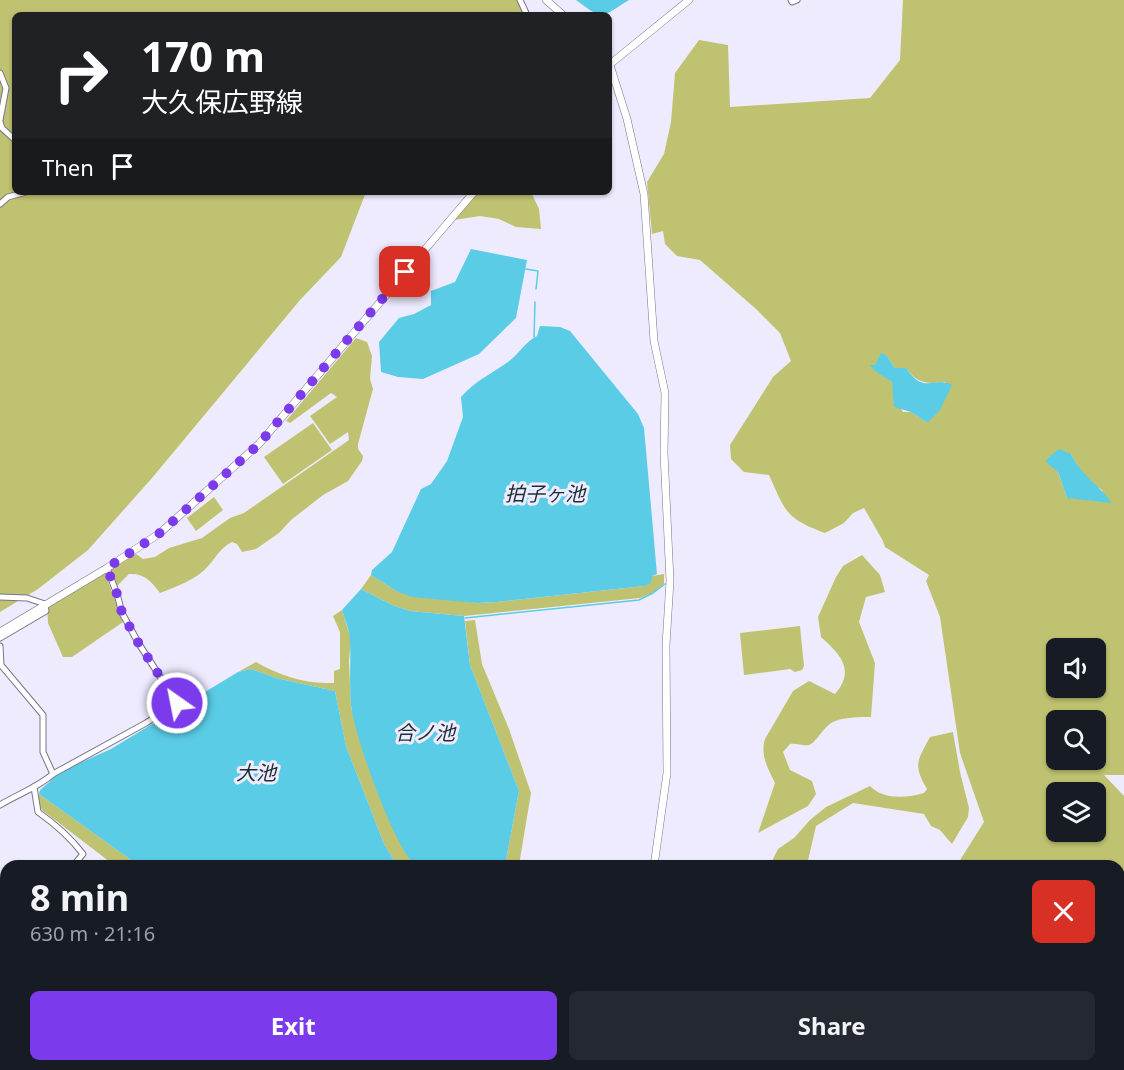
<!DOCTYPE html>
<meta charset="utf-8">
<style>
body{margin:0;font-family:"Noto Sans","Noto Sans JP",sans-serif;background:#242831;color:#f1f3f6;height:100vh;display:flex;flex-direction:column;font-size:22px;white-space:nowrap}
*{box-sizing:border-box;margin:0}
p{font-size:20px;color:#9ea1a6}
.icon{flex:none;width:33px;height:33px;fill:none;stroke:currentColor;stroke-width:2;stroke-linecap:round;stroke-linejoin:round}
.map{position:relative;flex:1;overflow:hidden}
.details{position:absolute;left:0px;top:860px;width:1125px;height:212px;display:flex;flex-direction:column;background:#171b24;border-radius:18px 18px 0 0;box-shadow:0 2px 4px #0004}
.details>*{flex:none}
.banner{position:absolute;left:12px;top:12px;width:600px;height:183px;border-radius:9px;box-shadow:0 2px 4px #0004;background:#202124;color:#fff;overflow:hidden}
.controls{position:absolute;left:1046px;top:638px;display:grid;gap:12px}
.controls a{display:grid;place-items:center;width:60px;height:60px;border-radius:9px;background:#171b24;box-shadow:0 2px 4px #0004;font-size:30px}
.pin{position:absolute;display:grid;place-items:center;width:51px;height:51px;color:#fff;margin:-26px;border-radius:12px;box-shadow:0 3px 9px #0006}
.me{position:absolute;width:66px;margin:-33px;rotate:327deg;stroke-linejoin:round;filter:drop-shadow(0 0 4px #0008)}
.turn{display:flex;align-items:center;gap:21px;height:126px;padding:0 30px;font-size:27px}
.turn .icon{width:78px;height:78px;stroke-width:2.5}
.turn b{display:block;font-size:42px;line-height:51px}
.then{display:flex;align-items:center;height:57px;padding:0 30px;background:#0003;gap:12px;font-size:22px}
.round{display:grid;place-items:center;flex:none;width:63px;height:63px;border-radius:9px;background:#242831}
.overview{display:flex;align-items:center;justify-content:space-between;height:102px;padding:0 30px}
h1{font-size:36px;font-weight:700;line-height:45px}
.action{display:flex;gap:12px;margin-top:auto;padding:12px 30px}
.action a{flex:1;height:69px;border-radius:9px;background:#7c3aed;color:#fff;font-size:24px;font-weight:700;line-height:69px;text-align:center}
.action a+a{background:#242831;color:#f1f3f6}
.map>svg:first-child{display:block}
</style>
<div class="map">
<svg width="1124" height="1070" viewBox="0 0 1124 1070">
<rect width="100%" height="100%" fill="#efebff"/>
<!-- green -->
<g fill="#bfc270" fill-rule="evenodd">
<polygon points="0,0 517,0 524,15 15,15 15,192 366,192 341,257 300,300 152,478 88,550 38,589 0,612"/>
<path d="M903,0H1124V775H1104L1124,796V1037L1119,1034V866L957,865L984,822L960,753L940,617L926,581L929,575L885,547L883,541L864,508L853,513L844,523L825,533C785,518 786,512 769,475L744,472L731,459L730,445L773,377L791,361L780,333L756,309L700,260L677,256L665,244L663,231L652,234L647,182L664,154L671,122L675,73L699,40L728,45L730,107L870,98L900,60ZM887,356L895,368H906C917,384 928,384 946,382L926,422L911,412H903L895,399L892,382L871,365H875ZM1071,454C1078,469 1090,482 1103,491L1067,498L1058,472ZM1056,648H1095V687H1056ZM1056,720H1095V759H1056ZM1056,792H1095V831H1056Z"/>
<polygon points="478,192 531,192 539,209 541,229 516,227 499,219 480,216 454,220"/>
<path d="M356,338L367,342L372,356L370,379L373,389L358,444V449L363,456L362,461L348,481L323,495L291,520L279,533L256,549L242,552L237,544L232,542C219,549 218,555 209,565C197,580 177,586 160,593C151,581 144,573 129,574L117,586L110,570L136,554L143,559L155,557L169,548L202,538L230,518L244,513L349,440L348,432L330,444L310,416L337,397L331,393L290,423L286,421Z"/>
<polygon points="313,423 332,450 283,484 264,457"/>
<polygon points="214,497 223,510 196,531 187,518"/>
<path d="M862,555L880,575L885,592L866,597L859,622L875,663L871,717C859,717 844,717 833,722C824,726 816,743 809,745C803,746 796,743 790,744L783,752L790,770L812,781L816,794L808,806L758,833L775,783C768,769 760,755 765,739L793,691L809,681L835,694C856,670 840,654 821,637L818,617L836,577L843,566Z"/>
<polygon points="105,573 123,622 72,657 63,657 48,623 47,607"/>
<polygon points="664,574 664,584 653,593 640,598 464,616 410,611 392,605 361,589 371,575 398,592 478,603 497,602 644,586 652,576"/>
<path d="M342,610L351,639L349,661L351,708L411,862L415,865H397L384,844L346,746L335,691L276,678L251,669L238,672L256,662C280,676 306,684 334,683V671L340,669V632L333,616Z"/>
<polygon points="475,620 482,664 509,729 531,793 519,865 505,865 519,791 470,665 465,621"/>
<polygon points="800,626 804,666 802,670 795,672 790,669 744,675 740,633"/>
<path d="M953,732L960,772L969,808L968,817L952,844L940,830L931,826L924,814L853,803L816,826L807,865H770L778,849L794,838L810,820L826,807L870,786C883,800 907,798 924,793L927,789C913,765 917,761 930,737Z"/>
<polygon points="39,794 138,865 114,865 42,810 38,803"/>
<polygon points="948,1065 1091,1065 1092,1068 1121,1066 1124,1070 950,1070"/>
</g>
<!-- water -->
<g fill="#5acce5">
<path d="M576,0H629C600,18 604,21 576,0Z"/>
<polygon points="471,249 527,260 516,318 479,354 423,379 398,377 381,372 379,342 399,318 414,314 431,305 431,291 455,282"/>
<path d="M540,326L560,327L570,331L638,414L644,428L657,574L652,576L651,583L644,586L497,602L478,603L412,597L398,592L371,575L372,570L392,552L421,489L431,484L447,461L463,417L461,397C475,381 491,374 508,362C519,354 525,342 537,336Z"/>
<path d="M881,353L887,356L895,368H906C924,395 933,376 952,385L940,410L928,422H926L911,412L894,407L892,382C884,376 876,374 870,365H875Z"/>
<path d="M1059,449L1071,454C1081,475 1099,485 1112,503L1067,498L1058,472L1046,462L1048,458Z"/>
<path d="M361,589L392,605L410,611L464,616L470,665L519,791L505,865H415C394,847 354,735 351,705C349,684 351,663 350,641C350,631 345,620 342,610Z"/>
<polygon points="251,669 276,678 335,691 346,746 384,844 397,865 138,865 39,794 40,790 62,771 111,749 238,672"/>
</g>
<g fill="none" stroke-linecap="round" stroke-linejoin="round">
<!-- stream -->
<g stroke="#5acce5" stroke-width="1.5">
<polyline points="526,269 538,271 536,289"/>
<polyline points="534,337 535,302"/>
<polyline points="465,618 639,600 653,593 665,584"/>
<polyline points="440,1065 444,1070"/>
</g>
<defs>
<g id="minor">
<polyline points="520,0 527,15"/>
<polyline points="791,0 792,2 797,0"/>
<polyline points="0,73 6,88 0,120"/>
<polyline points="0,122 2,128 15,140"/>
<polyline points="0,204 8,197 26,192"/>
<polyline points="0,597 27,598 45,604 46,611 0,638"/>
<polyline points="0,646 1,665 43,715 43,752 53,774"/>
<path d="M34,787L38,812C55,824 70,837 83,854L73,866"/>
<path d="M0,805C18,794 37,788 53,774L146,723L177,703L139,644L122,613L117,594L107,568"/>
<polyline points="0,918 6,915"/>
<polyline points="493,1070 503,1065"/>
<polyline points="519,1070 520,1065"/>
</g>
<g id="tertiary">
<polyline points="546,0 563,15"/>
<polyline points="609,62 627,119 644,194 654,341 665,393 664,453 670,581 666,645 667,773 654,866"/>
<polyline points="609,65 689,0"/>
<polyline points="0,632 107,568 160,533 259,444 474,192"/>
</g>
</defs>
<!-- minor casing -->
<use href="#minor" stroke="#79748a" stroke-width="7"/>
<!-- tertiary casing -->
<use href="#tertiary" stroke="#79748a" stroke-width="8"/>
<!-- minor -->
<use href="#minor" stroke="#fff" stroke-width="5"/>
<!-- tertiary -->
<use href="#tertiary" stroke="#fff" stroke-width="7"/>
</g>
<g fill="none" stroke-linecap="round" stroke-linejoin="round">
<!-- route -->
<polyline stroke="#7c3aed" stroke-width="10" stroke-dasharray="0 18" points="177,703 139,644 122,613 117,594 107,568 160,533 259,444 405,272"/>
</g>
<g text-anchor="middle" dominant-baseline="central" stroke-width="6" stroke-linejoin="round" paint-order="stroke">
<!-- water labels -->
<g font-size="20" font-style="italic" fill="#192e32" stroke="#efebff">
<text x="545" y="493">拍子ヶ池</text>
<text x="425" y="732">合ノ池</text>
<text x="256" y="772">大池</text>
</g>
</g>
</svg>
<div class="controls">
<a><svg class="icon" aria-label="sound" viewBox="0 0 24 24"><path d="M4 9h4l5-4v14l-5-4H4zM17 9q2 3 0 6"/></svg></a>
<a><svg class="icon" aria-label="search" viewBox="0 0 24 24"><circle cx="10" cy="10" r="6"/><path d="M15 15l6 6"/></svg></a>
<a><svg class="icon" aria-label="layers" viewBox="0 0 24 24"><path d="M12 4l9 5-9 5-9-5zM3 14l9 5 9-5"/></svg></a>
</div>
<div class="pin" style="left:405px;top:272px;background:#d93025"><svg class="icon" aria-label="arrive" viewBox="0 0 24 24"><path d="M6 21V4h12l-3 4 3 4H6"/></svg></div>
<svg class="me" style="left:177px;top:703px" viewBox="-20 -20 40 40"><circle r="17" fill="#7c3aed" stroke="#fff" stroke-width="3"/><path d="M0-11L8 9 0 5-8 9z" fill="#fff"/></svg>
<div class="banner">
<div class="turn"><svg class="icon" aria-label="right" viewBox="0 0 24 24"><path d="M7 20v-9h11M14 6l5 5-5 5"/></svg><div><b>170 m</b>大久保広野線</div></div>
<div class="then">Then<svg class="icon" aria-label="arrive" viewBox="0 0 24 24"><path d="M6 21V4h12l-3 4 3 4H6"/></svg></div>
</div>
<section class="details">
<div class="overview"><div><h1>8 min</h1><p>630 m · 21:16</p></div><a class="round" style="background:#d93025;color:#fff"><svg class="icon" aria-label="close" viewBox="0 0 24 24"><path d="M6 6l12 12M18 6L6 18"/></svg></a></div>
<div class="action"><a>Exit</a><a>Share</a></div>
</section>
</div>
